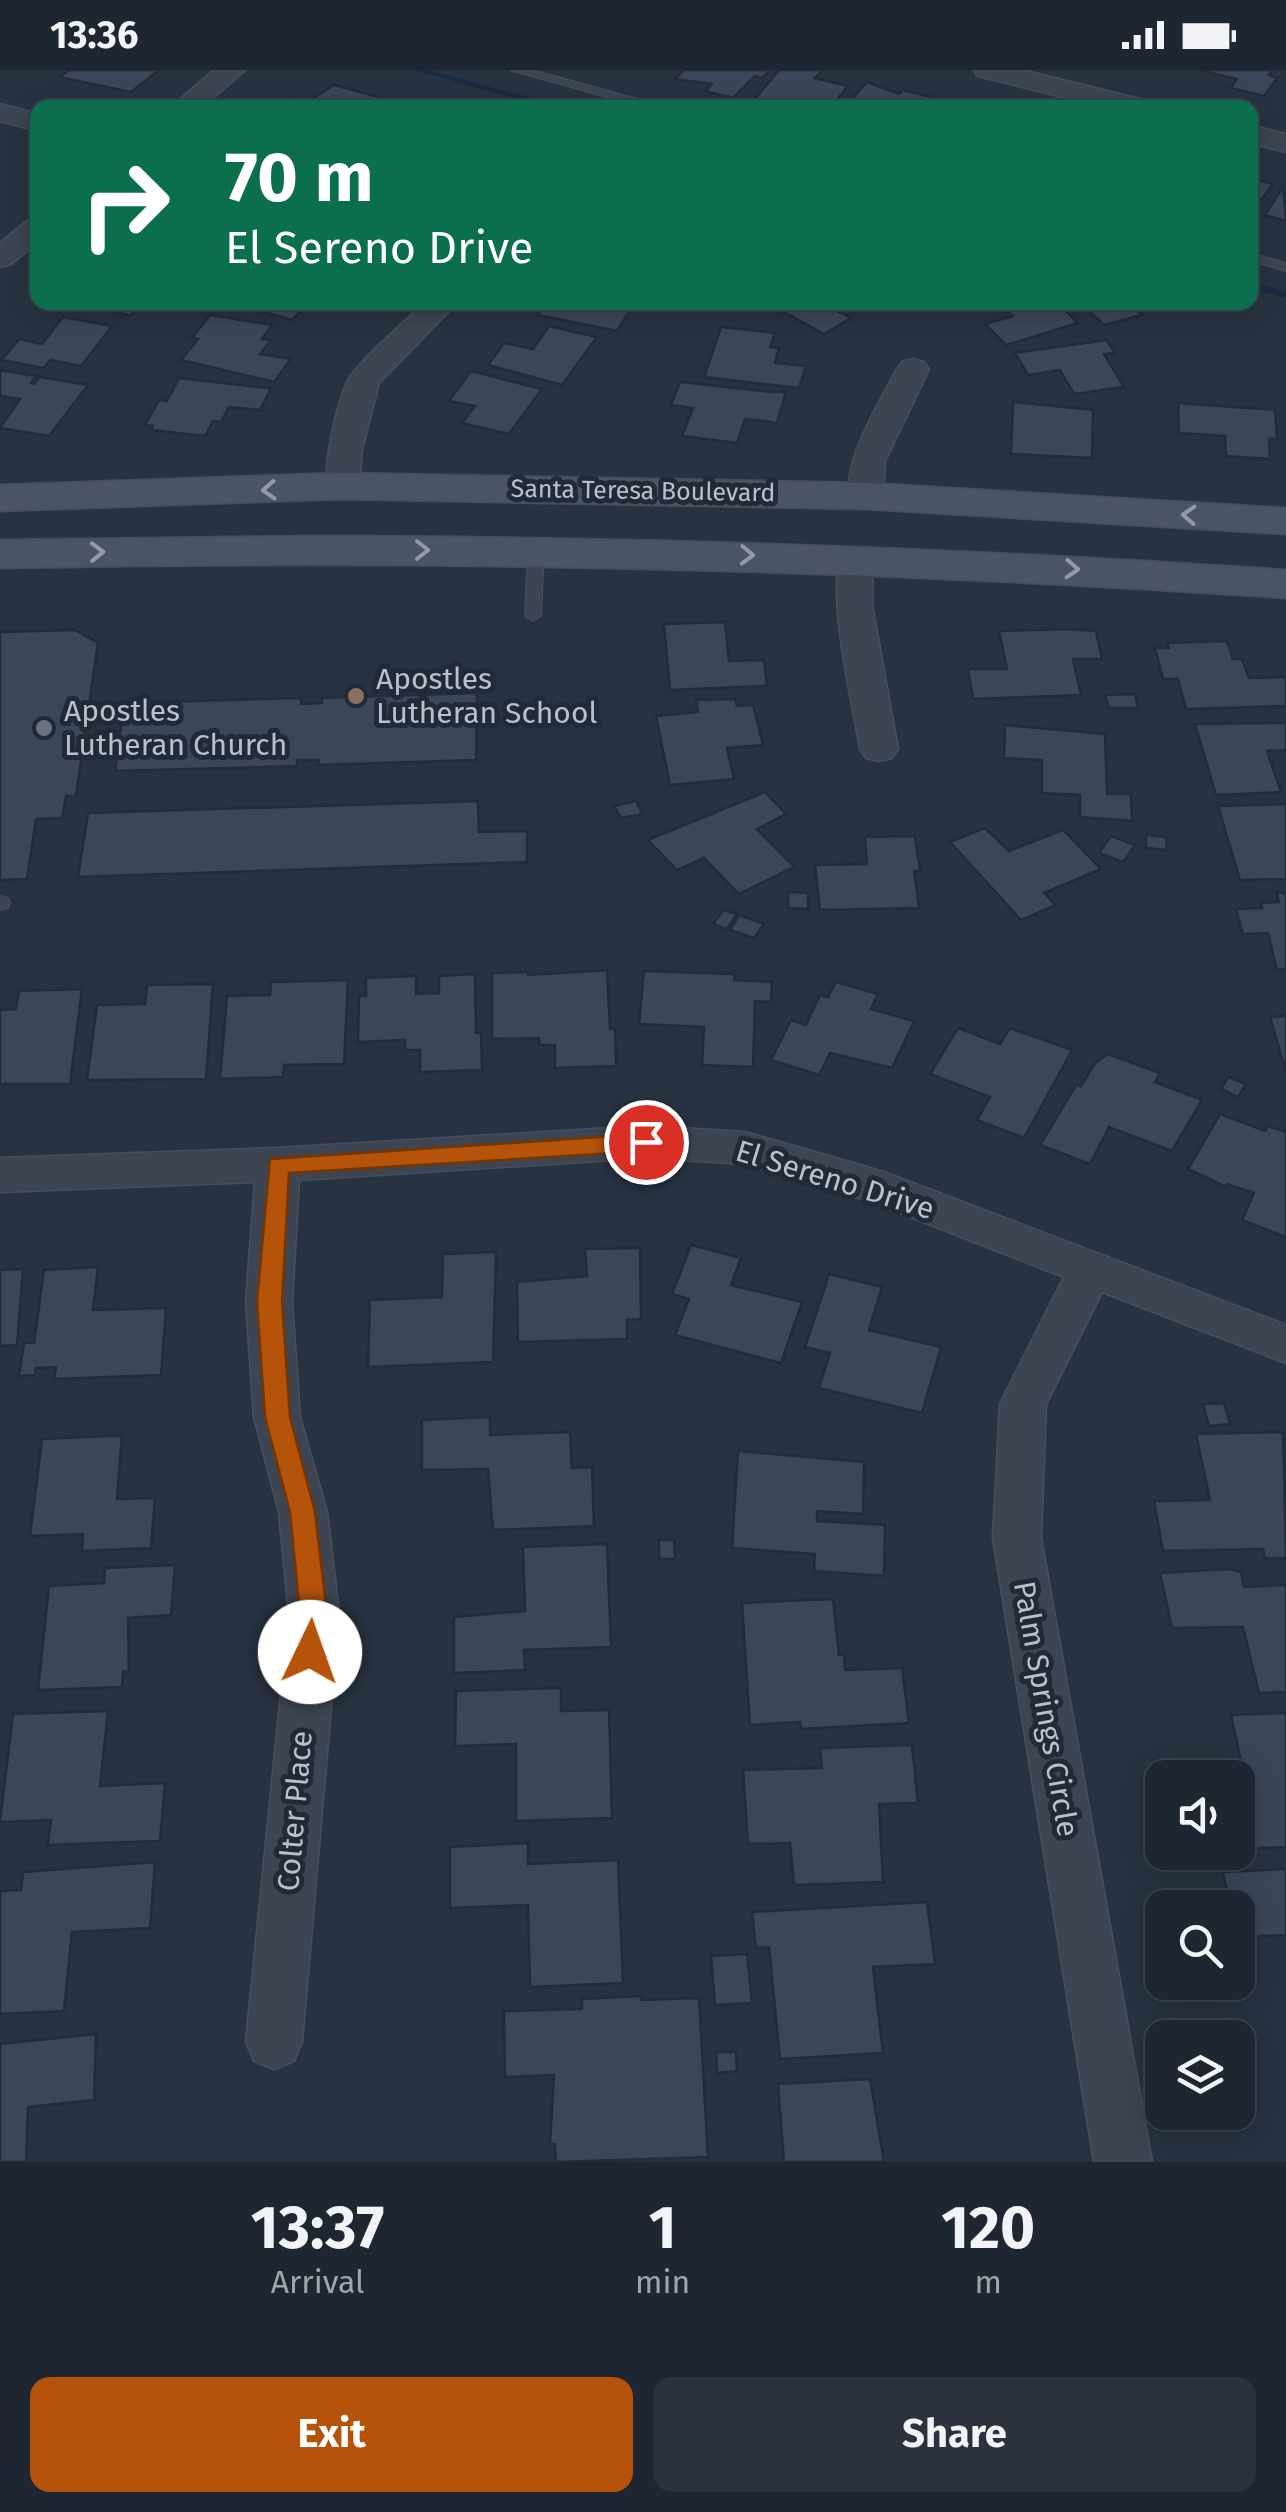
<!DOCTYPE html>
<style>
body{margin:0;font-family:"Fira Sans",sans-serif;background:#2b323d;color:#f1f3f6;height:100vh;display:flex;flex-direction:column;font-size:38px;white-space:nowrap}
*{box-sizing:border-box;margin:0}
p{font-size:32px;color:#a1a5ab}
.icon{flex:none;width:55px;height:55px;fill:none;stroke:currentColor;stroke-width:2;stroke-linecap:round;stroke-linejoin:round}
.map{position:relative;height:2092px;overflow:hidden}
.sheet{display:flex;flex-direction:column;background:#1e2631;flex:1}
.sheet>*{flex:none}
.hud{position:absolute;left:30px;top:30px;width:1228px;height:210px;border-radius:20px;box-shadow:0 5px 25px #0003,0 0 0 2px #3c434d;background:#0b6e4f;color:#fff;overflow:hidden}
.fabs{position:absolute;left:1145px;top:1690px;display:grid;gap:20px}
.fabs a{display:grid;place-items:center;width:110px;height:110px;border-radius:20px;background:#1e2631;box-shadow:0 5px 25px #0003,0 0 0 2px #3c434d;font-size:50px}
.pin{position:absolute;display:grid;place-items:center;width:85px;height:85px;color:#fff;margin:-42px;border:5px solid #fff;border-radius:50%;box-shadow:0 2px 10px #0007}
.me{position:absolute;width:110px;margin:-55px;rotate:3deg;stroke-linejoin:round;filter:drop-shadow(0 0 8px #0008)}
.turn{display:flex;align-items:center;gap:35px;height:210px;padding:0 30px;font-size:45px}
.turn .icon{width:130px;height:130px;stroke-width:2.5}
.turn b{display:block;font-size:70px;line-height:85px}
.eta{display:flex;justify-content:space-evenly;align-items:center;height:170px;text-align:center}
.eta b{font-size:60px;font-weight:700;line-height:70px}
.primary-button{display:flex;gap:20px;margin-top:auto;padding:20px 30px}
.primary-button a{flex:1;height:115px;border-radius:20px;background:#b45309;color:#fff;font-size:40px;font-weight:700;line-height:115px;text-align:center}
.primary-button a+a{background:#2b323d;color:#f1f3f6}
.status{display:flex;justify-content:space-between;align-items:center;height:70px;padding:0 50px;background:#1e2631;direction:ltr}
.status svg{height:28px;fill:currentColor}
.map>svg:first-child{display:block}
</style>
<div class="status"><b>13:36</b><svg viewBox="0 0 49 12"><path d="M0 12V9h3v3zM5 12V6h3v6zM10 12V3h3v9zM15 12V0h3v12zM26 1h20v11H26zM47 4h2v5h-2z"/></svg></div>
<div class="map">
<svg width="1286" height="2092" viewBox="0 0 1286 2092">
<rect width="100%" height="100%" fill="#283341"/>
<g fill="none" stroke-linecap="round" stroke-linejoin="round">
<!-- stream -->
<g fill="#1b2b3f" fill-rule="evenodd">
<polygon points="413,0 429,0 568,38 550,38"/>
<polygon points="1250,212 1286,222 1286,228 1250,218"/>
</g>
</g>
<!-- building -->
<g fill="#3b4757" stroke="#232c38" stroke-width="2.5">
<polygon points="70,0 159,0 131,22 59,7"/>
<polygon points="684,0 770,0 762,8 755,6 733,28 705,21 712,14 675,9"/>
<polygon points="779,0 819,0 822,1 815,8 848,16 830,38 748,37"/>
<polygon points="1199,0 1273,0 1269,5 1277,8 1264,26 1231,18 1237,9"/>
<polygon points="867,12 899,24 903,20 935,28 926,38 844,38"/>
<polygon points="334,15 382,28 372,38 277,38 289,28 307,32"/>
<polygon points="1250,108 1273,114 1258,134 1250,132"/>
<polygon points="1283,117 1286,151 1265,145"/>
<polygon points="87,232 144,232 130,246"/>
<polygon points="252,232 310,232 292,250 247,237"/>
<polygon points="546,232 580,233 635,232 617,261 538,245"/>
<polygon points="766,232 829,232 825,235 851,248 824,264"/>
<polygon points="902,232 945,232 942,241 901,236"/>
<polygon points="1000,232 1057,232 1078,253 1006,275 985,254 1013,246"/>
<polygon points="1095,232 1129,232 1142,245 1104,255 1084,236"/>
<polygon points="210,245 272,255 262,269 271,270 260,284 291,289 274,312 181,290 198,269 192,268"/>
<polygon points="63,247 112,256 81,296 50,290 44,298 2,290 19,269 42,274"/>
<polygon points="549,256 597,267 562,315 488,295 504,273 533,279"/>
<polygon points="721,257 775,263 770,277 779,278 775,293 806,296 799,318 704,307"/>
<polygon points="1107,270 1115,283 1104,284 1124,317 1074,324 1060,300 1028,305 1015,283"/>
<polygon points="0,300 36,306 31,313 34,314 40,307 88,315 49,366 0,358 20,329 0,326"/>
<polygon points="471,301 542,319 509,364 462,353 475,336 449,331"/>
<polygon points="179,308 258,317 271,318 260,340 229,337 221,352 213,351 205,366 151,360 153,356 145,355 159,330 167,331"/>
<polygon points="680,312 771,322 786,322 777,353 745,349 737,373 682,366 693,338 671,335"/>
<polygon points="1013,332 1093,340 1092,388 1011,384"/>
<polygon points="1178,333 1275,340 1277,369 1269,369 1270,389 1226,386 1225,366 1179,363"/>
<polygon points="725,552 729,591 764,590 767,616 670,620 664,554"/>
<polygon points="1067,559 1096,561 1102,589 1073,589 1081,625 973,629 968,599 1007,599 999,561"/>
<polygon points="75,560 98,573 76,726 66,726 62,748 36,749 27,809 0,810 0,562"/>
<polygon points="1227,571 1233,589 1242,589 1249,608 1286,607 1286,636 1186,639 1178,609 1163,609 1155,578 1169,578 1167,573"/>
<polygon points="477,623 476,690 318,695 319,690 297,690 297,696 115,701 124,633 301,628 301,634 322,633 322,628"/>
<polygon points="1135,624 1138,638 1109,638 1105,625"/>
<polygon points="735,629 737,636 753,635 763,675 727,678 734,709 670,715 656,646 698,642 696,630"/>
<polygon points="1280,653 1286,653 1286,680 1267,681 1281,722 1216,725 1195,654"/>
<polygon points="1005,655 1105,664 1107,724 1131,724 1132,751 1080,747 1080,725 1042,723 1042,690 1004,688"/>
<polygon points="765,722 786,744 757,759 794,797 739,824 704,788 677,800 648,770"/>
<polygon points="478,731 479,762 527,761 527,792 78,807 88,743"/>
<polygon points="636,731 643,744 621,748 614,736"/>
<polygon points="1286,734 1286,809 1240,810 1218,736"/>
<polygon points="985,758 1009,781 1063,760 1101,799 1044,823 1056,835 1021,850 950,772"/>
<polygon points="1146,765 1166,767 1167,780 1146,778"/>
<polygon points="915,766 920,801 914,801 919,838 820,840 815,795 867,794 865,767"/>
<polygon points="1111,766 1135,775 1123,792 1099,783"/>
<polygon points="788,822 808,823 808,839 788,838"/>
<polygon points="1277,823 1286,823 1286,899 1277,900 1268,863 1243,864 1236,839 1262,838 1261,833 1279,832"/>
<polygon points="723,840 737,844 727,859 713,854"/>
<polygon points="739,845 764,854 754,868 730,860"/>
<polygon points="607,900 610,959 615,959 616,996 555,998 555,975 540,975 539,968 492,969 492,903 528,902 528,905"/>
<polygon points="644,901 735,904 734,910 772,912 771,932 755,931 753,997 702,995 704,957 639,954"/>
<polygon points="475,904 476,963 481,963 482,1000 420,1002 420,980 405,980 405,970 358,972 359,926 366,926 366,908 416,906 416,924 439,923 439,906"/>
<polygon points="348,910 344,994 284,995 283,1007 220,1009 227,926 270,925 271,912"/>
<polygon points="836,912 878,924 871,939 914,951 892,998 830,983 819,1005 771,990 791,950 806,955 820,925 828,927"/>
<polygon points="213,914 206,1009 87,1010 97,935 145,934 147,915"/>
<polygon points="82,919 70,1014 0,1014 0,940 16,939 19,921"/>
<polygon points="1286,946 1286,1002 1270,947"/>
<polygon points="958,958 1000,974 1010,958 1072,980 1024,1068 977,1050 990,1027 930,1004"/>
<polygon points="1108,984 1160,1003 1155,1012 1202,1030 1172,1081 1109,1057 1090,1094 1040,1075 1076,1015 1081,1016 1095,993"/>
<polygon points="1228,1007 1246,1014 1238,1027 1221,1019"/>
<polygon points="1220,1044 1265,1061 1268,1056 1286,1062 1286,1167 1242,1150 1254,1123 1227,1114 1226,1117 1188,1099"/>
<polygon points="691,1175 741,1188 731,1215 802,1232 781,1293 675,1265 689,1229 672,1224"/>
<polygon points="640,1178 641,1249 627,1250 627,1269 518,1272 517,1212 587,1206 585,1179"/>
<polygon points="496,1182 493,1292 368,1297 370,1230 442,1227 443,1184"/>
<polygon points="98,1197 93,1240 166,1238 161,1305 54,1309 56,1297 36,1298 35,1305 19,1306 24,1273 34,1273 44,1200"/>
<polygon points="23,1199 17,1275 0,1276 0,1200"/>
<polygon points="829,1204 882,1217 869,1260 941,1277 922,1343 819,1318 830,1283 805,1277"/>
<polygon points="1224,1333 1230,1354 1209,1356 1203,1334"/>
<polygon points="490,1347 490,1365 570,1362 572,1398 592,1397 594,1456 493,1460 488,1399 422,1400 422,1350"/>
<polygon points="1283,1362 1286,1488 1265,1488 1263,1479 1163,1481 1154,1431 1210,1430 1196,1364"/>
<polygon points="105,1366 122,1366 117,1429 155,1428 151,1478 82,1481 83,1464 30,1466 42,1369"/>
<polygon points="738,1381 864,1392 863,1444 817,1441 817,1451 885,1455 884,1506 814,1501 815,1484 732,1478"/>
<polygon points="659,1470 674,1470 675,1489 659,1489"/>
<polygon points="607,1474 611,1577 524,1580 525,1600 454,1603 454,1547 525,1541 523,1477"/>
<polygon points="175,1495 171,1545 128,1548 129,1601 123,1602 122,1617 38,1620 49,1516 104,1513 105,1498"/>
<polygon points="1230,1499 1241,1502 1244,1517 1286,1515 1286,1622 1259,1623 1243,1557 1172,1558 1160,1503"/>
<polygon points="833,1529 839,1585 844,1585 845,1600 902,1598 909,1653 801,1659 800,1652 750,1655 742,1533"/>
<polygon points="561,1618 561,1641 609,1640 612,1748 516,1751 516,1674 455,1676 456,1621"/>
<polygon points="108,1641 100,1716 165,1713 160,1771 48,1775 51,1750 0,1752 13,1644"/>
<polygon points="1286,1643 1286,1777 1238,1779 1238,1719 1247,1719 1231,1645"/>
<polygon points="912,1675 918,1733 879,1734 883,1812 794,1815 790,1773 748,1774 743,1700 822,1698 820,1678"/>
<polygon points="528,1773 528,1794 618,1790 623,1913 530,1917 528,1835 450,1838 450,1777"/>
<polygon points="155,1792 150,1858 72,1862 64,1941 0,1944 0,1821 21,1820 23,1802"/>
<polygon points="1286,1799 1286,1865 1238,1867 1238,1838 1230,1838 1223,1802"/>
<polygon points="927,1832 935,1894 873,1897 883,1983 780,1989 769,1877 756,1878 752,1842"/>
<polygon points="747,1884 752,1933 715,1935 711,1886"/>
<polygon points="641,1926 641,1930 699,1928 708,2087 556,2092 555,2074 550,2074 554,2005 505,2007 504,1941 582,1939 582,1929"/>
<polygon points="96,1964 94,2030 28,2037 26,2092 0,2092 0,1974"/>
<polygon points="716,1982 736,1982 737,2001 717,2003"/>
<polygon points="870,2009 884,2092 784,2092 778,2014"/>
</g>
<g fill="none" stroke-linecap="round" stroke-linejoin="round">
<defs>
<g id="lane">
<polygon points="510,0 532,0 670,38 646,38"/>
<polygon points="1250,183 1286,193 1286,201 1250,191"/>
<polygon points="536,475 544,480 541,546 533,551 525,546 528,480"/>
<polygon points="0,826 8,828 10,833 8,838 0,840"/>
</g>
<g id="street">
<polygon points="214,0 245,0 202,38 170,38"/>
<polygon points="974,0 1022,0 1152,32 1156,38 1106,38 978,6"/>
<polygon points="0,34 38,44 38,61 0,51"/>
<polygon points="1250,55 1286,64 1286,82 1250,73"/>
<polygon points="38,148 38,172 11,194 0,197 0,173 27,151"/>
<path d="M425,232H458L379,313L362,380L359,416L354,423H330C319,407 339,320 352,304C373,278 401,256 425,232Z"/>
<path d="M913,289L924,292L929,299L885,391L883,426L878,433H854C834,404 882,328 897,299L902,292Z"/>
<path d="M856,478L868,481L873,489L872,535L898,679L892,688L879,691L866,688L860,679C854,639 823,512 844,481Z"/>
<polygon points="645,1056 745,1062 884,1102 1286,1255 1286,1293 1102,1222 1046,1334 1041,1468 1152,2092 1094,2092 993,1468 1000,1334 1064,1207 872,1132 745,1094 645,1088 299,1110 292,1232 300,1347 327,1442 339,1544 302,1972 294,1991 274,1999 254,1991 246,1972 289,1544 279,1442 254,1347 246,1232 255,1112 0,1122 0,1088 278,1078"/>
</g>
<g id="secondary">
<polygon points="342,403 866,413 1286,438 1286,464 866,439 342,429 0,441 0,415"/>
<path d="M322,466C644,467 965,478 1286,500V528C857,499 430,489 0,498V470Z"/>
</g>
</defs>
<!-- lane casing -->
<use href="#lane" stroke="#464e5a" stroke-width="2"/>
<!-- street casing -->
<use href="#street" stroke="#464e5a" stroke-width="3"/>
<!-- secondary casing -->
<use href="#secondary" stroke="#464e5a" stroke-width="3"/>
<!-- lane -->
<use href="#lane" fill="#3c4551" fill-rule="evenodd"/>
<!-- street -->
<use href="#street" fill="#3c4551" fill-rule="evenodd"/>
<!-- secondary -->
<use href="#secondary" fill="#4b5464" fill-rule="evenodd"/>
</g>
<!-- one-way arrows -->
<defs><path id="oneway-chevron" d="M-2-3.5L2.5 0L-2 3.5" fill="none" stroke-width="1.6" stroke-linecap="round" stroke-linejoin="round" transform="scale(2.5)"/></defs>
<g stroke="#929aa7">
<use href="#oneway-chevron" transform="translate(269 420) rotate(177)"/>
<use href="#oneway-chevron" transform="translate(1189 445) rotate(-177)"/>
<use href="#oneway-chevron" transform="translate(422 480)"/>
<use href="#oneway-chevron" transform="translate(97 482) rotate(-1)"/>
<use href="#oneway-chevron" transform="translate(747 485) rotate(2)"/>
<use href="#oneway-chevron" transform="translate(1072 499) rotate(3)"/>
</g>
<!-- route -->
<polygon fill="#b45309" stroke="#753606" stroke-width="2.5" points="646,1064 657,1072 646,1081 289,1103 282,1232 290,1347 315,1442 327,1544 319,1591 310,1594 301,1591 297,1582 300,1544 290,1442 265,1347 257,1232 270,1089"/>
<!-- markers -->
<circle fill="#8d6e63" stroke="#212a36" stroke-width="4" cx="356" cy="626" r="10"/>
<circle fill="#6b7280" stroke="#212a36" stroke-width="4" cx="44" cy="658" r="10"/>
<g text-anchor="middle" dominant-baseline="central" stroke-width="10" stroke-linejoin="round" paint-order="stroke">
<!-- far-street labels -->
<g font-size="25" fill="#b9c0cb" stroke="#212a36">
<text transform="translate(643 421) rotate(1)">Santa Teresa Boulevard</text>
</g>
<!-- poi labels -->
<g font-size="30" fill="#b9c0cb" stroke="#212a36" text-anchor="start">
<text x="376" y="609">Apostles<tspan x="376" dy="34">Lutheran School</tspan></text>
<text x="64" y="641">Apostles<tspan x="64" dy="34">Lutheran Church</tspan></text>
</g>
<!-- street labels -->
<g font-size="30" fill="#b9c0cb" stroke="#212a36">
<text transform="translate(835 1110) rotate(17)">El Sereno Drive</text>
<text transform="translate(1046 1639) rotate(80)">Palm Springs Circle</text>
<text transform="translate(295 1741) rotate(-85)">Colter Place</text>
</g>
</g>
</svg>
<div class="fabs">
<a><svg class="icon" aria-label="sound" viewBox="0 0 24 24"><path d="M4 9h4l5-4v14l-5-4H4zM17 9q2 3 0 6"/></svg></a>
<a><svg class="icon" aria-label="search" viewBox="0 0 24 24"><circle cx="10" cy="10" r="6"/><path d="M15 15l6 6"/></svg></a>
<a><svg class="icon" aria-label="layers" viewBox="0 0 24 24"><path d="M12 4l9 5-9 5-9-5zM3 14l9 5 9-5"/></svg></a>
</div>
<div class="pin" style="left:646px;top:1072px;background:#d93025"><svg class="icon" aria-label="arrive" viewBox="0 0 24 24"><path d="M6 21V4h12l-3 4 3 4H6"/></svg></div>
<svg class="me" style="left:310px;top:1582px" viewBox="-20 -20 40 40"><circle r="19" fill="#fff"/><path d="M0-13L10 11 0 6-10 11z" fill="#b45309"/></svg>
<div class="hud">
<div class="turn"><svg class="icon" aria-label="right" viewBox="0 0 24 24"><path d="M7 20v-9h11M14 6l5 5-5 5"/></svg><div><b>70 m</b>El Sereno Drive</div></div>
</div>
</div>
<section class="sheet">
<div class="eta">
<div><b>13:37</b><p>Arrival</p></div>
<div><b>1</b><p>min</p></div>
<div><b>120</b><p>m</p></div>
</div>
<div class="primary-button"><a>Exit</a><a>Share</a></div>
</section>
